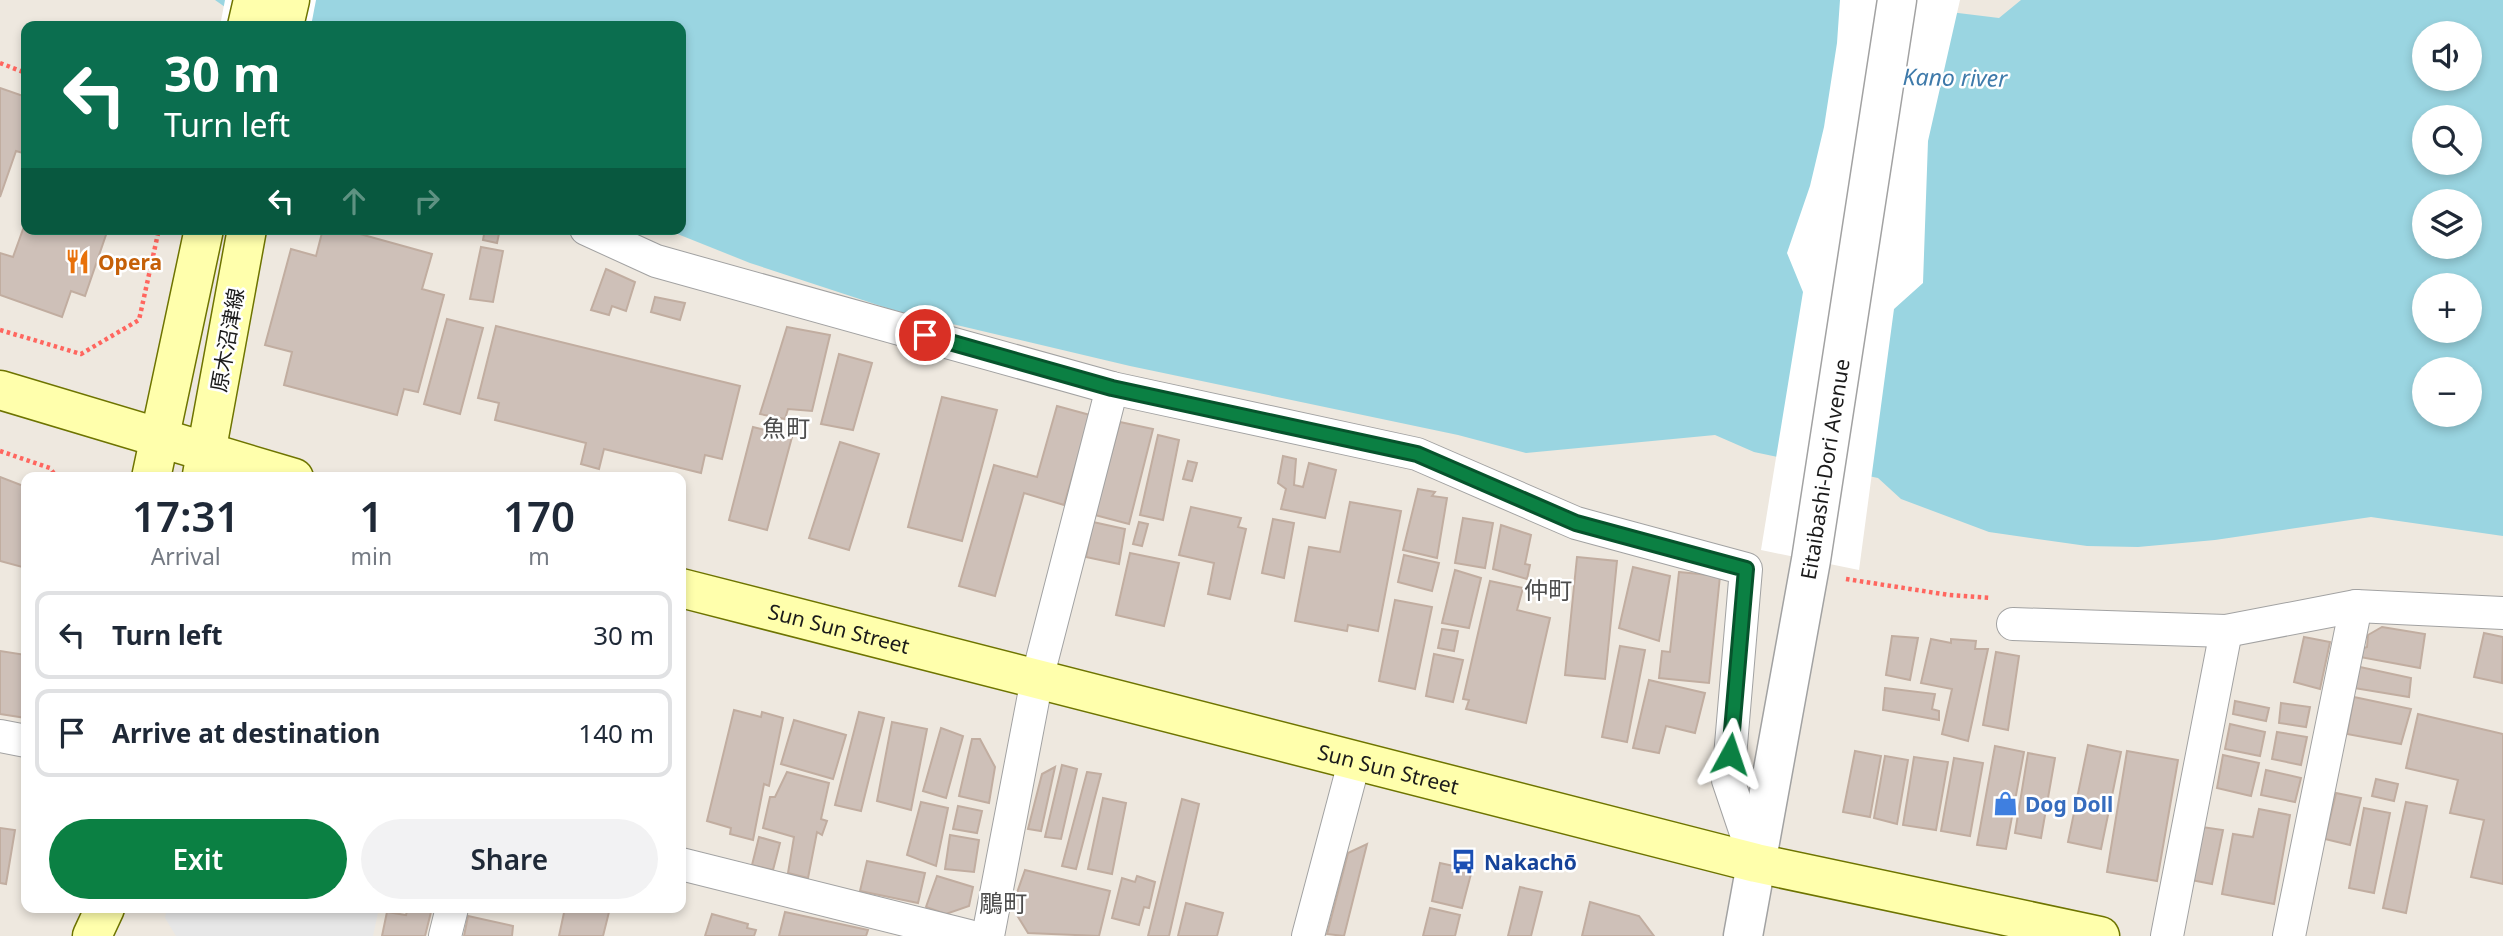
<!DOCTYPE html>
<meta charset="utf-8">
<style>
body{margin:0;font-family:"Noto Sans","Noto Sans JP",sans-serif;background:#f2f2f3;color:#1f2937;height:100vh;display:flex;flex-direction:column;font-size:26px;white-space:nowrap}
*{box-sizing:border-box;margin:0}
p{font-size:23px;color:#747a83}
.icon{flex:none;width:38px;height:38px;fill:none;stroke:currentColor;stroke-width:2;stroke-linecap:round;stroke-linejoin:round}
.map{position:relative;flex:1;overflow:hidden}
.drawer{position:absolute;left:21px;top:472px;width:665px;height:441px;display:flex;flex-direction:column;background:#fff;border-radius:14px;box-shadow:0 4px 10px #0003}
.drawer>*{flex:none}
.guide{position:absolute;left:21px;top:21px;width:665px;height:214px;border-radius:14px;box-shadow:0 4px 10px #0003;background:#0b6e4f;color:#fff;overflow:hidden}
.buttons{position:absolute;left:2412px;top:21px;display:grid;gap:14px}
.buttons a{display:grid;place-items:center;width:70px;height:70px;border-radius:50%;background:#fff;box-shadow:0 4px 10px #0003;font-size:35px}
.pin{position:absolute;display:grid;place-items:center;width:60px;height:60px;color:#fff;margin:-30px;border:4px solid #fff;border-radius:50%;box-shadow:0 2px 7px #0007}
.me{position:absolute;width:77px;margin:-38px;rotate:5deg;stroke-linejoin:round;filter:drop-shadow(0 0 5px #0008)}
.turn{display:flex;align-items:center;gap:24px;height:147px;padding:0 28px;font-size:32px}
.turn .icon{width:91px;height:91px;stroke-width:2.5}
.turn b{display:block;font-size:49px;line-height:60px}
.lanes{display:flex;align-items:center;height:66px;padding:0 28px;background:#0003;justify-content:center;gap:35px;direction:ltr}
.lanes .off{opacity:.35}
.eta{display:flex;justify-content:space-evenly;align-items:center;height:119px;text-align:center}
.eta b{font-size:42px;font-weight:600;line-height:49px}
.cta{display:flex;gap:14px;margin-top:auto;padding:14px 28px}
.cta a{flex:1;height:80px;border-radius:42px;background:#0b8043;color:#fff;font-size:28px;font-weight:600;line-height:80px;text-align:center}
.cta a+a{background:#f2f2f3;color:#1f2937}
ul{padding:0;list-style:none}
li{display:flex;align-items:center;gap:21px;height:88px;margin:0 14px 10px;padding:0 14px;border:4px solid #e0e1e3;border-radius:14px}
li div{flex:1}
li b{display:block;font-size:26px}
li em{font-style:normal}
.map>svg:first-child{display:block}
</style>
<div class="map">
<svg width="2503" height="936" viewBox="0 0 2503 936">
<rect width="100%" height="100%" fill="#eee8df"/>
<!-- parking -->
<polygon fill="#e7e7e7" points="167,908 379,908 373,936 176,936 165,918"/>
<!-- water -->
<path fill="#9ad5e1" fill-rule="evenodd" d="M215,0H1852L1999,18L2021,0H2503V536L2371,517L2215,540L2138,547L2087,546L1989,532L1901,499L1878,478L1754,452L1715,435L1526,453L1458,435L1130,366L893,310L750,263L665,229H681V26H252ZM2424,33H2469V79H2424ZM2424,117H2469V163H2424ZM2424,201H2469V247H2424ZM2424,285H2469V331H2424ZM2424,369H2469V415H2424Z"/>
<!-- pier -->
<g fill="#fff">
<polygon points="225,0 316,0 311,26 220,26"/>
<polygon points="1840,0 1960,0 1928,141 1923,283 1894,309 1859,570 1761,550 1803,292 1787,253 1810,186 1824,127 1837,43"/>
</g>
<!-- building -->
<g fill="#cec0b8" stroke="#c1ada0" stroke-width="2">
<polygon points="0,88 26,97 26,154 16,151 0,197"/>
<polygon points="26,221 26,229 108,229 85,296 71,291 62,317 0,295 0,253 13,257"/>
<polygon points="323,229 342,229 432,254 422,289 444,295 418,392 404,389 397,415 284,385 292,352 265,345 291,249 316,256"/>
<polygon points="485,229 500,229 497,243 483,240"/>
<polygon points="481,247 503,251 493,302 470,299"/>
<polygon points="606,269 635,282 626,311 612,306 609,315 591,310"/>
<polygon points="655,297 685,303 680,320 651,312"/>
<polygon points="447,319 483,328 460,414 424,404"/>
<polygon points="496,326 740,386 722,459 705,455 701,473 604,449 599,469 581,464 586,443 495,420 499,403 478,398"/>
<polygon points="787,327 830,335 812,411 788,409 785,419 760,414"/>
<polygon points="839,354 872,363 853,430 821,424"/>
<polygon points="942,397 997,410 962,541 908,527"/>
<polygon points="1057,406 1090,415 1064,505 1024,493 995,596 959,586 994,465 1037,477"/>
<polygon points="1120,422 1153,429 1129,524 1095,515"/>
<polygon points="753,427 792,437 767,530 729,520"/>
<polygon points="1158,435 1179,440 1163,520 1140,515"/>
<polygon points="840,442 879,454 849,550 809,538"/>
<polygon points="1283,456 1296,459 1294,485 1303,487 1309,463 1336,470 1325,518 1281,509 1286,489 1278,483"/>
<polygon points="1188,461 1197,463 1192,481 1183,479"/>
<polygon points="0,477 26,487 26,568 0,561"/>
<polygon points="1418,489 1435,492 1432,496 1447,498 1437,558 1403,550"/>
<polygon points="1350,502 1401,511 1378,631 1348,625 1347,631 1295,621 1309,547 1340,552"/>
<polygon points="1191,507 1241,518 1238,527 1246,529 1230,599 1208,594 1214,563 1179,555"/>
<polygon points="1463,518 1493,523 1485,568 1455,563"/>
<polygon points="1273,519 1294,523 1284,578 1262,573"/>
<polygon points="1093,522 1125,529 1119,564 1086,557"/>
<polygon points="1139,522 1148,524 1142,546 1133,544"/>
<polygon points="1501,525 1531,535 1525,564 1530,565 1527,579 1493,569"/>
<polygon points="1130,553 1179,563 1164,626 1116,615"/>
<polygon points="1404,555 1439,563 1432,591 1398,582"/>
<polygon points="1577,557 1617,561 1605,679 1565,675"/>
<polygon points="1633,567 1670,576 1659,641 1619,628"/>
<polygon points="1455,570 1481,578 1469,628 1442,623"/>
<polygon points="1679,572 1720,576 1709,683 1659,678 1662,651 1670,652"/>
<polygon points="1490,581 1523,588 1517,610 1550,618 1526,723 1466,709 1469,700 1463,699"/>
<polygon points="1395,600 1432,607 1415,689 1379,681"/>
<polygon points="2382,627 2425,634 2420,668 2360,657 2361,649 2367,647 2368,635"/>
<polygon points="1442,629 1458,631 1454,651 1438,648"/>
<polygon points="2484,633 2503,637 2502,683 2474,677"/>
<polygon points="1892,636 1918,638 1910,680 1886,675"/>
<polygon points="2304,637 2330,642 2320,689 2294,682"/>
<polygon points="1931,639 1951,643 1951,639 1976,641 1975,649 1988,649 1968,741 1942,734 1952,689 1921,683"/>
<polygon points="1620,646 1645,650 1627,742 1602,737"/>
<polygon points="0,651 26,655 26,718 0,714"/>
<polygon points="1996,652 2019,656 2008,730 1983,725"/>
<polygon points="1434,654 1463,660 1453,702 1426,696"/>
<polygon points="2360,667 2411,678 2409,697 2354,688"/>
<polygon points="1649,680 1705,693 1695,733 1666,726 1659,753 1633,748"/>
<polygon points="1885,688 1935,694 1932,709 1939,711 1939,720 1883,710"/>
<polygon points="2354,697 2411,709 2401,744 2347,734"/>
<polygon points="2235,701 2269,708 2266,721 2233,714"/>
<polygon points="2281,703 2310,707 2306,727 2279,723"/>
<polygon points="734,710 761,717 762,712 783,718 769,786 764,784 753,840 730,834 731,828 707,821"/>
<polygon points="859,712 884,718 861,811 835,805"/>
<polygon points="2418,714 2503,734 2503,884 2471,877 2484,820 2450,813 2458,780 2406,768"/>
<polygon points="794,720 846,735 833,779 781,764"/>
<polygon points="892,722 927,729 911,810 877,801"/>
<polygon points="2230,724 2265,732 2260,756 2225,749"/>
<polygon points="941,728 963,736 946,798 923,791"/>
<polygon points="2277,732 2307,737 2301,765 2272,759"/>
<polygon points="972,739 980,739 995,767 989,803 959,796"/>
<polygon points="2088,745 2121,752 2101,849 2068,842"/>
<polygon points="1995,746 2024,752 2006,849 1977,845"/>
<polygon points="1855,751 1881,756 1870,817 1843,812"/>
<polygon points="2127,751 2178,760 2157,881 2107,872"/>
<polygon points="2028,753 2055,758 2041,838 2015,833"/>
<polygon points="2223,755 2259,763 2251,796 2217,788"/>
<polygon points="1885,756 1908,760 1897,824 1874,818"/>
<polygon points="1914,757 1948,762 1936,830 1903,825"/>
<polygon points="1954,758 1983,763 1970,836 1941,831"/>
<polygon points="1062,765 1077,769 1061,839 1045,837"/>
<polygon points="1055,767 1041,831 1028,829 1042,774"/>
<polygon points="2266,770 2301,778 2295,802 2261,795"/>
<polygon points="787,772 829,783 821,819 827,821 822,835 817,832 808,878 788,873 794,837 763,828 770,797 775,797"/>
<polygon points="1087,772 1101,774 1076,869 1062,866"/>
<polygon points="2376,779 2398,784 2394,801 2372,796"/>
<polygon points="2336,793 2361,798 2350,845 2325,839"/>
<polygon points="1103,798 1126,803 1112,874 1088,869"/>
<polygon points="1182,799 1199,804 1169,936 1148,936"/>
<polygon points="921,802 948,808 936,866 907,855"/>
<polygon points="2406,802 2427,806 2406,913 2383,908"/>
<polygon points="958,806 982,811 977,833 953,829"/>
<polygon points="2364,808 2390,813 2374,893 2349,888"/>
<polygon points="2259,809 2290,815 2274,904 2222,894 2233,834 2253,837"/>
<polygon points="2202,827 2223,830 2212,884 2191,880"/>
<polygon points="0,828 15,830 6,884 0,883"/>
<polygon points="950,835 979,840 974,872 945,869"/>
<polygon points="759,837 780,843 773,870 752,865"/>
<polygon points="1367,844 1344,936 1327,934 1348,853"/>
<polygon points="867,861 925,873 918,903 860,891"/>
<polygon points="1440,863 1472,870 1462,908 1432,901"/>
<polygon points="1025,870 1110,891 1099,936 1028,933 1012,907"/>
<polygon points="937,876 973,887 969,906 946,914 926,907"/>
<polygon points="1137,876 1155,882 1149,908 1144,907 1139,925 1112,918 1122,878 1135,882"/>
<polygon points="1520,887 1542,892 1531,936 1508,936"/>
<polygon points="1590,902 1639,916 1654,936 1582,936"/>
<polygon points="1186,903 1223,913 1217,936 1178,936"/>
<polygon points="408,908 432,908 425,936 382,936 387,912 406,915"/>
<polygon points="565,908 610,908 603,936 559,936"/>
<polygon points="1430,908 1460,915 1455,936 1423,936"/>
<polygon points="785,912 868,930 866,936 779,936"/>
<polygon points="712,914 748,924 747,928 756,930 754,936 705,936"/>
<polygon points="468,916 513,926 512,936 464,936"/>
</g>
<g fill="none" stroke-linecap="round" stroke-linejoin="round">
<defs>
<g id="minor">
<polyline points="586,229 656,261 1112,388 1417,454 1576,523 1746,569 1728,780 1756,863"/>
<polyline points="2013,624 2226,631 2356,606 2503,613"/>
<polyline points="0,736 26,741"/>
<polyline points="681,864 969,936"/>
<polyline points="445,936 452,908"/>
<polyline points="988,936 1037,679 1112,388"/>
<polyline points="1308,936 1355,759"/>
<polyline points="2167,936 2226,631"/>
<polyline points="2289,936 2356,606"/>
</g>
<g id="tertiary">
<path id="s1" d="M1743,936L1811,560L1897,0"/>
</g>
<g id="secondary">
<polyline points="247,26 253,0"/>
<polyline points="284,26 290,0"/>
<polyline points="0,390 294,478"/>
<polyline points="202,475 247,229"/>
<polyline points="151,478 204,229"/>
<path id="s2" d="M681,588L1756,863L2100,936"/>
<polyline points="92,936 105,908"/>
</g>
</defs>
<!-- minor casing -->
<use href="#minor" stroke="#a2a2a2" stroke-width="34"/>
<!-- tertiary casing -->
<use href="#tertiary" stroke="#a2a2a2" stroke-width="41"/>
<!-- secondary casing -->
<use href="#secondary" stroke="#6e7400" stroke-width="41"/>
<!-- path -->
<g stroke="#ff665f" stroke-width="4.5" stroke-dasharray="3.5 3.5" stroke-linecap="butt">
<polyline points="0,63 26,73"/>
<polyline points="0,330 81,354 139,320 159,229"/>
<polyline points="0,451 50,468 57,478"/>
<polyline points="1846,579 1949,595 1990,598"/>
</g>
<!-- minor -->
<use href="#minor" stroke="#fff" stroke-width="32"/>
<!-- tertiary -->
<use href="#tertiary" stroke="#fff" stroke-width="38"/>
<!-- secondary -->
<use href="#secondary" stroke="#ffffac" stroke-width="38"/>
</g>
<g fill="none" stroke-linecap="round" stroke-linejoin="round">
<defs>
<polyline id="route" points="925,335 1112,388 1417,454 1576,523 1746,569 1730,754"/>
</defs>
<!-- route casing -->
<use href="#route" stroke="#07532c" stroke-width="18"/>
<!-- route -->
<use href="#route" stroke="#0b8043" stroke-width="12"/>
</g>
<!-- icons -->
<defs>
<symbol id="restaurant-bare" viewBox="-9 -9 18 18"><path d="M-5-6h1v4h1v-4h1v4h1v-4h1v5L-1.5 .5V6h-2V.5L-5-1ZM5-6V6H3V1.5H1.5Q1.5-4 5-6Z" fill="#e8710a" stroke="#fff" stroke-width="2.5" paint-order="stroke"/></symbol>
<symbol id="shop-bare" viewBox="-9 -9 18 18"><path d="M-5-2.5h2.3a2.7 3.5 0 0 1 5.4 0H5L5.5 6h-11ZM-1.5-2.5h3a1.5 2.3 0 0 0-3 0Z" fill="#3f7fe0" stroke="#fff" stroke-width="2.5" paint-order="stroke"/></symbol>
<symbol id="bus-bare" viewBox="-9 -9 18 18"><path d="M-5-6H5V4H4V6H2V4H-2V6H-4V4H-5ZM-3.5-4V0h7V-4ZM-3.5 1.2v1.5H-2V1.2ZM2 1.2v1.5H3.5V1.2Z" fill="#1a4fb4" stroke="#fff" stroke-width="2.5" paint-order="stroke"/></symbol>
</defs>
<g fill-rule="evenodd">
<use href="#restaurant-bare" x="60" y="244" width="35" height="35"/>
<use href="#shop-bare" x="1988" y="786" width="35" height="35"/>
<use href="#bus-bare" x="1446" y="844" width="35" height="35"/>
</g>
<g text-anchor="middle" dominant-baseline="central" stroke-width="5" stroke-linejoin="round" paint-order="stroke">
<!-- food labels -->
<g font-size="21" font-weight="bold" fill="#c56008" stroke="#fff" text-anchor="start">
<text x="98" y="262">Opera</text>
</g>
<!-- street labels -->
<g font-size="21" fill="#1b1b1b" stroke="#fff">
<text transform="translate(227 340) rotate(-80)">原木沼津線</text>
<text stroke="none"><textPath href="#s1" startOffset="474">Eitaibashi-Dori Avenue</textPath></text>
<text stroke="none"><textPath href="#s2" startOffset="163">Sun Sun Street</textPath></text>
<text stroke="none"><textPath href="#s2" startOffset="730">Sun Sun Street</textPath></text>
</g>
<!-- shop labels -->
<g font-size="21" font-weight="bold" fill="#366cbe" stroke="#fff" text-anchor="start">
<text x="2025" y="804">Dog Doll</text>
</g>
<!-- transit labels -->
<g font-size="21" font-weight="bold" fill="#164399" stroke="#fff" text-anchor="start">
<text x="1484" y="862">Nakachō</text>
</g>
<!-- water labels -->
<g font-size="23" font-style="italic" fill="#3e7aaa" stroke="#fff">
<text transform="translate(1955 77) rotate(1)">Kano river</text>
</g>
<!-- quarter labels -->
<g font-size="24" fill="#4e4e4e" stroke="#fff">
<text x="786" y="427">魚町</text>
<text x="1548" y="589">仲町</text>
<text x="1003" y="902">鵰町</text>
</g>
</g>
</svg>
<div class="buttons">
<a><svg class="icon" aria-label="sound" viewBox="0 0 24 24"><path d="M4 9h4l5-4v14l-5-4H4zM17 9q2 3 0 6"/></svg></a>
<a><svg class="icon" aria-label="search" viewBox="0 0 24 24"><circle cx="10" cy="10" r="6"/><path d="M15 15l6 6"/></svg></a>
<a><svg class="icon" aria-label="layers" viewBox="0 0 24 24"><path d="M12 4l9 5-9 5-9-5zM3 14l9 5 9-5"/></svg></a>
<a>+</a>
<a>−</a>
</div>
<div class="pin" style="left:925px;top:335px;background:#d93025"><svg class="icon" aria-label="arrive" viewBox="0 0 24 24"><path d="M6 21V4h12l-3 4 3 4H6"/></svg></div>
<svg class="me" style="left:1730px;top:754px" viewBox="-20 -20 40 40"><path d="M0-17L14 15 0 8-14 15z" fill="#0b8043" stroke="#fff" stroke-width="4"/></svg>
<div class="guide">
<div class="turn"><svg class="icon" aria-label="left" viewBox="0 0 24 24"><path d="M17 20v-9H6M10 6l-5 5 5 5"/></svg><div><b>30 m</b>Turn left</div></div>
<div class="lanes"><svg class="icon" aria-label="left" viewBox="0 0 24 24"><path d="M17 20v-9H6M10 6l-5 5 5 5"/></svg><svg class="icon off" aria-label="ahead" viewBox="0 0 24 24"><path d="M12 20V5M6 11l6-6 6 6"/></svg><svg class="icon off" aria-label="right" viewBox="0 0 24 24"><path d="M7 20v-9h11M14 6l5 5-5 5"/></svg></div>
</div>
<section class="drawer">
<div class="eta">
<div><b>17:31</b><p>Arrival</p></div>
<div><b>1</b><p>min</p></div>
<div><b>170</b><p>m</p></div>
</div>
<ul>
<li><svg class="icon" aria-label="left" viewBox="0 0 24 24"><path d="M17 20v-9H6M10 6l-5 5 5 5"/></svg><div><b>Turn left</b></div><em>30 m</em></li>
<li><svg class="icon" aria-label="arrive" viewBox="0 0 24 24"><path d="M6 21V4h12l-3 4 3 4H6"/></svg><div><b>Arrive at destination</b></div><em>140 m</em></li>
</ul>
<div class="cta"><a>Exit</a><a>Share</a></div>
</section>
</div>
